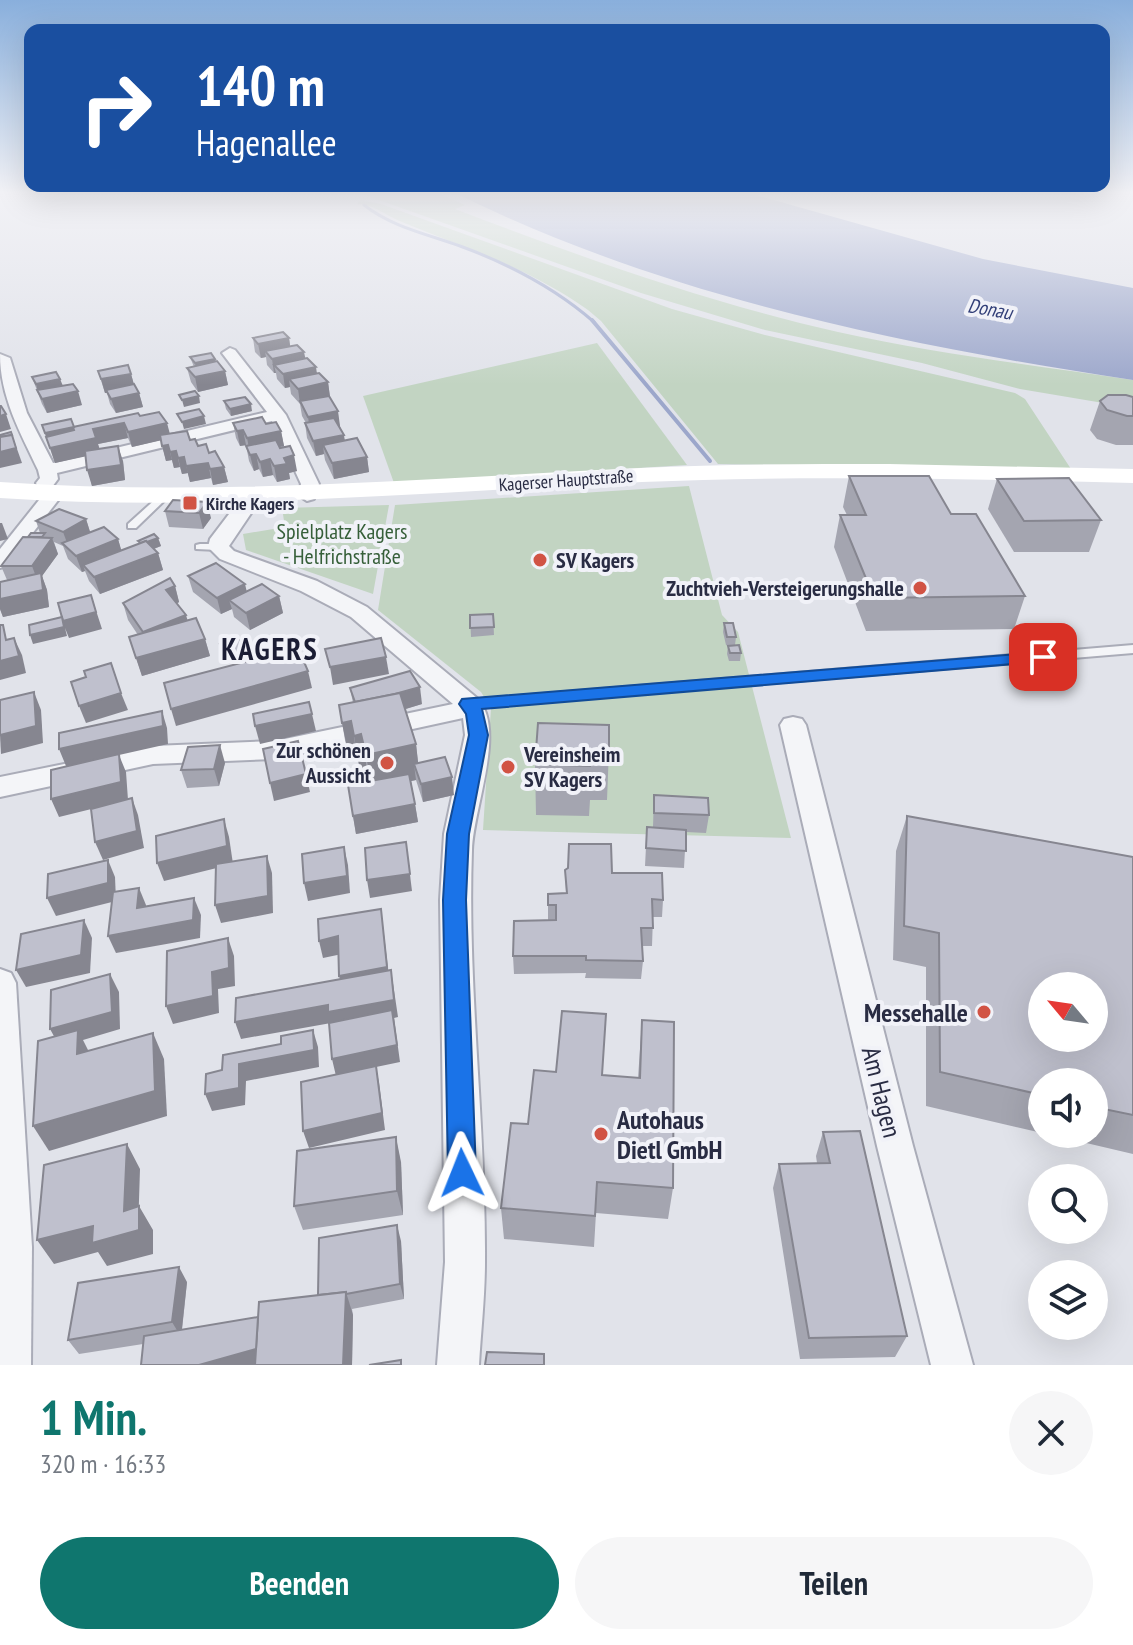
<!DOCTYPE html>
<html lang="de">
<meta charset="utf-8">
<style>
body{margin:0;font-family:"PT Sans Narrow",sans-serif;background:#f6f6f7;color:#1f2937;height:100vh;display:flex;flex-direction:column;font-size:30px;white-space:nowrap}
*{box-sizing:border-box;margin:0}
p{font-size:26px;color:#747a83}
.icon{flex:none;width:44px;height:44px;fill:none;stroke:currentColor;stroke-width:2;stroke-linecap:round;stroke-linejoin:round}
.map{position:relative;height:1365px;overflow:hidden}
.details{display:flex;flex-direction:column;background:#fff;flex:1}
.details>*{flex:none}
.hud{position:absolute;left:24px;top:24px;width:1086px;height:168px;border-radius:16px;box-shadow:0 8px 32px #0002;background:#1a4fa0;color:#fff;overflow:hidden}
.needle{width:52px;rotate:299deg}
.controls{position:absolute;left:1028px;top:972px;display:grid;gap:16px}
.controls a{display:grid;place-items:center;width:80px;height:80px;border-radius:50%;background:#fff;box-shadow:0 8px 32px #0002;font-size:40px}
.pin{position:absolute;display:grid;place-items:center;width:68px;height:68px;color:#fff;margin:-34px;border-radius:16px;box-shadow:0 4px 12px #0006}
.me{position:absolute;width:88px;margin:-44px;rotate:358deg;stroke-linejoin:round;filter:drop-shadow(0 0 6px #0008)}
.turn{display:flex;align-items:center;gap:28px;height:168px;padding:0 40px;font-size:36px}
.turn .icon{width:104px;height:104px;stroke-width:2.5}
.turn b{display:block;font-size:56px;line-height:68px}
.round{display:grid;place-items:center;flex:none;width:84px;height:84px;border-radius:42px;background:#f6f6f7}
.head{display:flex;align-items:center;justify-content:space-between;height:136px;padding:0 40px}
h1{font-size:48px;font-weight:700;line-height:60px;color:#0f766e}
.button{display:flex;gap:16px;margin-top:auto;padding:16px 40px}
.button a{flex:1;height:92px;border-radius:48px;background:#0f766e;color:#fff;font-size:32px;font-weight:700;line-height:92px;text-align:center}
.button a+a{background:#f6f6f7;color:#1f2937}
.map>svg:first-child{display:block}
</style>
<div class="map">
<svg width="1133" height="1365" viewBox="0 0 1133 1365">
<rect width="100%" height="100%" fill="#e1e3ea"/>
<!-- green -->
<g fill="#c2d4c2">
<path d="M362,194H440L465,205L455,209C581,257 706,302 838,332C935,354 1035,365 1133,380V408L1020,389L922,363L765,330L641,293Z"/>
<path d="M361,200L381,204L672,309L765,335L1015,393L1025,399L1071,469L718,464L601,321L588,310C529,268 468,249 402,222C387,216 373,204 357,204Z"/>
<polygon points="597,343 687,465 394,483 363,396"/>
<polygon points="689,486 722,615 738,632 791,838 483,830 491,708 481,692 378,610 395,505"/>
<polygon points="389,505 373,594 246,550 243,534 285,527 282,508"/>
</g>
<!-- water -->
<path fill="#9ca7cb" d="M457,194H752L983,259L1133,288V380C902,345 669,298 457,194Z"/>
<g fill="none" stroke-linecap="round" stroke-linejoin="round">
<!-- stream-far1 -->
<path stroke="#9ca7cb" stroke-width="3" d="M364,205C392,227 427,234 460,246C509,264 555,288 594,322"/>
<!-- stream -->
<polyline stroke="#9ca7cb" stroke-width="4" points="592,320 710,461"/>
<defs>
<g id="lane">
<polygon points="162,495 167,498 165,500 136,528 128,528 128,524 159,496"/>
<polygon points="200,544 218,544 223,547 218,550 196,549 196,545"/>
<polygon points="1133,645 1133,653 468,708 462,704 468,700"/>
</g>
<g id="street">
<path d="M230,348L235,350L286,415L319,484L314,499L307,501L298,495L301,484L272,421L57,473L58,479L52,487H38L36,483L40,478L38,470C20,432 0,397 0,354L10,358L27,413L53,463L267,412L222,353Z"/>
<polygon points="54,488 63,494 7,566 0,568 0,549 47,490"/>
<path d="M252,491L262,497L229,546L234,551L317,581L367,607L477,698C507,728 473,809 472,850C467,987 486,1125 485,1262C485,1296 481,1331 479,1365H437L445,1262L440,900L444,834L465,735L463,718L275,759L153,764L0,797V777L153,746L275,741L453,704L351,617L301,591L220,559L208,547L210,539L245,493Z"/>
<polygon points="793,717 802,719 806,725 913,1146 973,1365 931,1365 877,1146 780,725 784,719"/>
<polygon points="0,969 11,973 16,983 32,1247 31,1365 0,1365"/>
</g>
</defs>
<!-- lane casing -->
<use href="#lane" stroke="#aaacb8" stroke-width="4"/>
<!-- street casing -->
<use href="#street" stroke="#aaacb8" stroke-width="4"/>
<!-- lane -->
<use href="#lane" fill="#f4f5f8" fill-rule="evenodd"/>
<!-- street -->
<use href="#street" fill="#f4f5f8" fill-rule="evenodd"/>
<!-- secondary -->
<path fill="#fff" fill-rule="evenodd" d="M889,464L1133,469V483C969,479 806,475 642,482C427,492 215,512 0,498V482C214,497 427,478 641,468C723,464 806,464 889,464Z"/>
</g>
<!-- wall -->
<g fill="#a4a5b0">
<polygon points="253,338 289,338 290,346 305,358 317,373 328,382 330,397 345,441 367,457 369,472 334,479 325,460 324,454 316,456 307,438 305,423 306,423 302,416 300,404 291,394 290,387 285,388 277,379 276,373 274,373 267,365 266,357 261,358 255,352"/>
<polygon points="190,357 215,359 216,362 225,371 228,385 198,392 191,382 187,368 194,367"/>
<polygon points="98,371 131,374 134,385 139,393 143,407 116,413 110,404 107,393 105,393"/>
<polygon points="32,377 60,379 62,386 82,405 47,413 42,404"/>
<polygon points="1133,397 1133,445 1116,445 1097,439 1090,430 1100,401"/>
<polygon points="224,401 252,411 231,416 226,409"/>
<polygon points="140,416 169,434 190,440 209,453 224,467 228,482 213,485 211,478 190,482 188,473 182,474 180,467 174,468 172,460 166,461 161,440 132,447 128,438 98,444 99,449 123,461 125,480 92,486 85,456 55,463 42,425 74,427"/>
<polygon points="233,423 266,424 281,431 284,446 280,447 297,471 289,473 290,479 277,482 273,475 263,477 259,469 254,471 249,461 246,445 240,446 236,438"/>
<polygon points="849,476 951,514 1025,596 1014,629 866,631 834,547 840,515 847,515 843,507"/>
<polygon points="997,479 1101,520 1089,552 1014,552 988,509"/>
<polygon points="173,500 211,518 203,529 169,527 165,511"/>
<polygon points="86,519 90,532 118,539 121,550 139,544 138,541 158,538 161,546 154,549 158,553 163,570 100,594 89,581 85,571 82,572 68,559 63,546 54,542 58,554 42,576 47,590 49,607 3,617 0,609 0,582 7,580 1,566 28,537 40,533 36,521"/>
<polygon points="188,576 247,592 279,596 283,613 250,630 234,617 232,609 221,614 193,592"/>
<polygon points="175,586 179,602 177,604 187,621 205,639 210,656 142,676 129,637 138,635 128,620 123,603"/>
<polygon points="493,614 494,635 471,637 470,615"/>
<polygon points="724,623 736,637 735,645 726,645 723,632"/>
<polygon points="220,644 248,647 250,656 235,664 222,652"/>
<polygon points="728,646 741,653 740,661 729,661 727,654"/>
<polygon points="350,688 422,704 405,709 416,744 418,763 454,795 423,802 416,780 411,781 418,822 356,834 353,816 370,781 367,769 360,770 357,755 349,757 345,740 339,705 353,703"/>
<polygon points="538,723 609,750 607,800 590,800 589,816 536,815 535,764"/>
<polygon points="225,763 219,786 187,788 181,770"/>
<polygon points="654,795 709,815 706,833 686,832 684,868 645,866 647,827 653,827"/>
<polygon points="907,816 1133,857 1133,1154 1048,1134 1094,1134 1094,1082 1042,1082 1042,1133 926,1106 926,967 893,960 896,851"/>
<polygon points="565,870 612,873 663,900 662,917 653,917 652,946 642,946 643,961 641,979 585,978 586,973 514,974 513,956 548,920 548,894 566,893"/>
<polygon points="642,1020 673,1188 668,1219 596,1213 594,1247 504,1239 501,1208 528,1124 603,1075 638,1078"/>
<polygon points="823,1132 907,1336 895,1357 800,1359 773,1188 779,1164 817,1163 816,1156"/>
<polygon points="401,1162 403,1215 303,1230 294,1206"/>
<polygon points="401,1241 404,1299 352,1309 353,1315 352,1365 141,1365 143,1344 79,1354 68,1340 187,1282 182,1330 258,1317 318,1295"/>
</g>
<!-- shaded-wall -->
<g fill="#868690">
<polygon points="289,338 291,352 265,351 266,357 261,358 258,344"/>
<polygon points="304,352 307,366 274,365 276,373 274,373 272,359"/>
<polygon points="215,359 217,366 196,370 195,363"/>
<polygon points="316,367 318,381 289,379 290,387 285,388 283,374"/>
<polygon points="225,371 228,385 198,392 195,377"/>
<polygon points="131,374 135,388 106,390 107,393 105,393 101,379"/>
<polygon points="60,379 63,386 38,392 36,384"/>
<polygon points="328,382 330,397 300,404 298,389"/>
<polygon points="78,391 82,405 47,413 42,399"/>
<polygon points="139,393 143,407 116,413 111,399"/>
<polygon points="199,396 200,403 184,407 182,400"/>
<polygon points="251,404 252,411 231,416 230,409"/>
<polygon points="338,411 340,426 310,431 308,417"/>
<polygon points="6,414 11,429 0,432 0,416"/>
<polygon points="204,416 206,424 184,429 182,422"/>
<polygon points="124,423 128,438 98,444 101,453 55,463 50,448 93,429"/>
<polygon points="167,423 171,438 132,447 128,432"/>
<polygon points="73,427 75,435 47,441 45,433"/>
<polygon points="243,430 246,445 240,446 237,431"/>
<polygon points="281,431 284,446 250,453 247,438"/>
<polygon points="11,432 22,463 0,468 0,452"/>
<polygon points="344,435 346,450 323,445 324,454 316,456 313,441"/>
<polygon points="168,445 172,460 166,461 162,446"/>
<polygon points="118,446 123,461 125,480 92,486 87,470"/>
<polygon points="176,451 180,467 174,468 170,452"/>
<polygon points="256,454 259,469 254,471 250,455"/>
<polygon points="294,455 297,471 289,473 290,479 277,482 274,466 284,458"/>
<polygon points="184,457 188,473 182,474 178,458"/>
<polygon points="367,457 369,472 334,479 332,463"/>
<polygon points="270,459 273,475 263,477 260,462"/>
<polygon points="208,463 211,478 190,482 186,466"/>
<polygon points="224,467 228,482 213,485 210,469"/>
<polygon points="207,502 211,518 203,529 199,513"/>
<polygon points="86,519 91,535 69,548 63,532"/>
<polygon points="0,523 2,523 8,539 0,541"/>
<polygon points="52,538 58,554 42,576 47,590 49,607 3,617 0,609 0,599 38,582 32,566"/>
<polygon points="158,538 161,546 145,552 143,544"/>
<polygon points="118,539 123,556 83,565 85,571 82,572 76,556"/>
<polygon points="158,553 163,570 100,594 94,577"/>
<polygon points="245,584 249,601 229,600 232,609 221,614 217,598"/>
<polygon points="175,586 179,602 171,606 166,590"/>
<polygon points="91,595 102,629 69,638 65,628 67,636 33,644 30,635 62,617"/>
<polygon points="279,596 283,613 250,630 246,613"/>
<polygon points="186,615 191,632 143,632"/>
<polygon points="14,638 22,655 26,673 0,680 0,661"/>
<polygon points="205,639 210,656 142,676 136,658"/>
<polygon points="248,647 250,656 235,664 233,655"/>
<polygon points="386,657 389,674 333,685 330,667"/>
<polygon points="308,671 312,688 176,726 171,709"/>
<polygon points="420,687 422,704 383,716 380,699"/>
<polygon points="34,692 41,710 43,743 1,754 0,735"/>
<polygon points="121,693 128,710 86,723 79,706"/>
<polygon points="162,711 167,728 168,744 119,755 126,772 128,800 59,817 51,799 66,766 59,749"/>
<polygon points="312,714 316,731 260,744 255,726"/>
<polygon points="351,721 357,755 349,757 342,723"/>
<polygon points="361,734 367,769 360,770 354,736"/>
<polygon points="416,744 420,779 414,764 416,780 372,789 366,755"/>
<polygon points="220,745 225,763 219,786 214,769"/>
<polygon points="306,774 310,792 274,801 270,783"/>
<polygon points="452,777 454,795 423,802 421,784"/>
<polygon points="132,798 138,815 144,848 103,860 95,842"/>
<polygon points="415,804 418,822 356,834 353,816"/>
<polygon points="224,819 229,837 233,864 164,881 157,863"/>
<polygon points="406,842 412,891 370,898 367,880"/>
<polygon points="344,847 348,865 350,893 308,901 304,883"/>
<polygon points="267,856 272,873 273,913 221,923 215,905"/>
<polygon points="108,860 115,877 116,901 56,916 47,898"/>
<polygon points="139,888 146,905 145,926 137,908"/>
<polygon points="194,898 201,915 200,938 116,953 108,936"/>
<polygon points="381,909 390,985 343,993 339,976"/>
<polygon points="84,920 92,938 90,973 26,987 16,970"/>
<polygon points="338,936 342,954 323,958 319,941"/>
<polygon points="228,938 234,956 235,986 218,989 219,1013 173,1024 166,1006 212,972"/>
<polygon points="391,970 398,1017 394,1018 400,1062 376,1067 379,1083 385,1130 309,1148 303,1131 336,1076 332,1059 331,1023 241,1039 235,1022"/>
<polygon points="110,974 119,992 120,1029 83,1040 91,1056 91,1080 60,1047 50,1029"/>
<polygon points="313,1030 318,1047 319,1067 246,1081 245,1105 212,1111 205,1094 239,1064"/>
<polygon points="153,1033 164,1059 167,1116 49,1151 33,1126"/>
<polygon points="396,1137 401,1162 403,1215 397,1191"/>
<polygon points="127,1144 140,1169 138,1231 139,1206 153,1230 153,1254 107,1266 98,1252 54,1264 37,1240 124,1211"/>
<polygon points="397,1225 401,1241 404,1299 400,1284"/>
<polygon points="179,1267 187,1282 181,1337 172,1322"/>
<polygon points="346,1292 353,1315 352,1365 343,1365"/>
<polygon points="260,1348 256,1365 199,1365"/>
</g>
<!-- building -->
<g fill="#bfc0cd" stroke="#868690" stroke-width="2" fill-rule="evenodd">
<polygon points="283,332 289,338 258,344 253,338"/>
<polygon points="297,345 304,352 272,359 265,351"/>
<polygon points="211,353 215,359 195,363 190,357"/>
<polygon points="307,358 316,367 283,374 274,365"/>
<polygon points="217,361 225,371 195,377 187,368"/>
<polygon points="128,365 131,374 101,379 98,371"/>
<polygon points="56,372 60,379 36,384 32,377"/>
<polygon points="319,373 328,382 298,389 289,379"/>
<polygon points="73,384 78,391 42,399 37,390"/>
<polygon points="134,384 139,393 111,399 106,390"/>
<polygon points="195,391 199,396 182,400 179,395"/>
<polygon points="1108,395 1126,395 1133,397 1133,416 1127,416 1107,410 1100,401"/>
<polygon points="329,396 338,411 308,417 300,401"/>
<polygon points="245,397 251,404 230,409 224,401"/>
<polygon points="0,406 1,406 6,414 0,416"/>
<polygon points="199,409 204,416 182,422 177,414"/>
<polygon points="159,412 167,423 128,432 124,423 93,429 96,438 50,448 46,437 74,430 73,427 138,413 140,416"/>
<polygon points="262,417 266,424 276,422 281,431 247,438 243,430 237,431 233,423"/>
<polygon points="334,418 344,435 313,441 305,423"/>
<polygon points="71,419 74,427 45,433 42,425"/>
<polygon points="187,431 190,440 195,439 198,446 206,444 209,453 215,451 224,467 210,469 208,463 186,466 184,457 178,458 176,451 170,452 168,445 162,446 160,435"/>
<polygon points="11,432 12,435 0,437 0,435"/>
<polygon points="12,435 16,448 0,452 0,437"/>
<polygon points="357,438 367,457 332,463 323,445"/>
<polygon points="276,440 280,448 290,446 294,455 284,458 287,464 274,466 270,459 260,462 256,454 250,455 246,446"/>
<polygon points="118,446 121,465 87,470 85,451"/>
<polygon points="849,476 929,476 951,514 976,514 1025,596 874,598 840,515 866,515"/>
<polygon points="1069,478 1101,520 1024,521 997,479"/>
<polygon points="173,500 207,502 199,513 165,511"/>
<polygon points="59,509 86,519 63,532 36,521"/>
<polygon points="104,527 118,539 76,556 62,543"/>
<polygon points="31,533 45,533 42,537 28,537"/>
<polygon points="154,534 158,538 147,542 146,541 141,543 138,541"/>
<polygon points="23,537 52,538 32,566 1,566"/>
<polygon points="146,541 158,553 94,577 83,565"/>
<polygon points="216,563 245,584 217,598 188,576"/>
<polygon points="41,573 43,590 0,599 0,582"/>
<polygon points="170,578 175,586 166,590 186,615 143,632 123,603"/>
<polygon points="262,584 279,596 246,613 229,600"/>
<polygon points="91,595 96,612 63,621 58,603"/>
<polygon points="493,614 494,627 470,628 470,615"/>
<polygon points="62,617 64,627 30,635 29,625"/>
<polygon points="196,618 205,639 136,658 129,637"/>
<polygon points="724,623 733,623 736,637 727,637"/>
<polygon points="0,625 3,625 6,640 14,638 19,656 0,661"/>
<polygon points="234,636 248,647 233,655 220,644"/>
<polygon points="381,638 386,657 330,667 325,649"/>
<polygon points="739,645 741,653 730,653 728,646"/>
<polygon points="298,648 308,671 171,709 164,683"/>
<polygon points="111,663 121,693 79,706 71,682 86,677 84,671"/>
<polygon points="410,671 420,687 395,694 355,702 350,688"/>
<polygon points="34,692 36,726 0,735 0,700"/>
<polygon points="400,693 416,744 366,755 361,734 354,736 351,721 342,723 339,705"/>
<polygon points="309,702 312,714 255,726 253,714"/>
<polygon points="162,711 163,726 59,749 59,733"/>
<polygon points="538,723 609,725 609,750 591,750 590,766 535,764"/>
<polygon points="298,741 306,774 270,783 263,749"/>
<polygon points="220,745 214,769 181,770 188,747"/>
<polygon points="119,754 121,782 51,799 51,770"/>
<polygon points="445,757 452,777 421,784 414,764"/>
<polygon points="409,774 415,804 353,816 348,785"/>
<polygon points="654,795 708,798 709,815 654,813"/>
<polygon points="132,798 137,831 95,842 91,809"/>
<path d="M907,816L1133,857V1115L1094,1107V1082H1042V1095L940,1072L939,933L904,926ZM1042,986H1094V1038H1042Z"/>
<polygon points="224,819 227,846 157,863 156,836"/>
<polygon points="647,827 686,830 686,851 646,848"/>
<polygon points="406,842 410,874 367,880 365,848"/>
<polygon points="569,844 611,844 612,873 662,873 663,900 652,899 653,928 641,928 643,961 586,960 586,956 513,956 514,921 556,920 556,905 548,905 548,894 567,893 565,870 568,868"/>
<polygon points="344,847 347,876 304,883 302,854"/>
<polygon points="267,856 268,896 215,905 216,864"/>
<polygon points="108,860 108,883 47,898 48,874"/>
<polygon points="139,888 137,908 194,898 193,920 108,936 113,892"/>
<polygon points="381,909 387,967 339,976 338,936 319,941 318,919"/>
<polygon points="84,920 81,955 16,970 21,934"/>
<polygon points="228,938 229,968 212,972 213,996 166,1006 167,951"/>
<polygon points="391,970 394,1000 328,1012 328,1005 235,1022 236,998"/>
<polygon points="110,974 112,1012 50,1029 51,990"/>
<polygon points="392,1010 397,1045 332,1059 329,1023"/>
<polygon points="562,1011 606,1014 602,1075 640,1078 642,1020 674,1022 673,1188 597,1182 595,1216 501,1208 511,1123 528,1124 534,1070 556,1072"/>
<polygon points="78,1030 77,1054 153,1033 155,1091 33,1126 38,1041"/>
<polygon points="313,1030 314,1050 239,1064 239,1088 205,1094 206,1074 222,1070 223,1055 281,1044 281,1036"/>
<polygon points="376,1066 382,1113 303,1131 301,1082"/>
<polygon points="860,1131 907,1336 809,1338 779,1164 830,1163 823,1132"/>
<polygon points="396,1137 397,1191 294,1206 297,1151"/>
<polygon points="127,1144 124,1211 139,1206 139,1230 92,1243 93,1226 37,1240 44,1165"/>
<polygon points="397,1225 400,1284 346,1294 346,1292 318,1295 319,1238"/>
<polygon points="179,1267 172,1322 68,1340 78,1283"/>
<polygon points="346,1292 343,1365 255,1365 259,1302"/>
<polygon points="258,1317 256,1349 199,1365 141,1365 144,1336"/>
<polygon points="487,1352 544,1354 544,1365 485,1365"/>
<polygon points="401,1360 401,1365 369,1365"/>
</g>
<!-- sky -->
<linearGradient id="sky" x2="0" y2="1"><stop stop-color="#89afdc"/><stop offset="0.5" stop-color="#f2f2f6"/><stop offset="1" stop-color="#f2f2f6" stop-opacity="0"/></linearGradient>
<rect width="1133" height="385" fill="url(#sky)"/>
<!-- route -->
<polygon fill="#1a73e8" stroke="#114b97" stroke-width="2" points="1043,652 1052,657 1049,661 482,709 488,735 469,834 466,900 476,1173 472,1183 462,1187 452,1183 448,1173 443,900 447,834 469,735 466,714 459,704 462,699"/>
<!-- markers -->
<g fill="#d15344" stroke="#f1f2f8" stroke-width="3">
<rect x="182" y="495" width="16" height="16" rx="4"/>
<circle cx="540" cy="560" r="8"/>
<circle cx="920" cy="588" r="8"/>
<circle cx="387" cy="763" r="8"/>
<circle cx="508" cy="767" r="8"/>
<circle cx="984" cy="1012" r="8"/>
<circle cx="601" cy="1134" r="8"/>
</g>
<g text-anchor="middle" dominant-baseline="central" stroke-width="8" stroke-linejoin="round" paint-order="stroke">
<!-- far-street labels -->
<g font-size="18" fill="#292c43" stroke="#f1f2f8">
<text transform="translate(566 480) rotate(-4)">Kagerser Hauptstraße</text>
</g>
<!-- far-poi labels -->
<g font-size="18" font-weight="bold" fill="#292c43" stroke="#f1f2f8" text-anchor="start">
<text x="206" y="503">Kirche Kagers</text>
</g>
<!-- far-water labels -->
<g font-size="20" font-style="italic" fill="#323f78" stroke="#f1f2f8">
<text transform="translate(990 309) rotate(10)">Donau</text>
</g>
<!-- park labels -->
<g font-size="22" fill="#365f39" stroke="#f1f2f8">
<text x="342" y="531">Spielplatz Kagers<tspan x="342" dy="25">- Helfrichstraße</tspan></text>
</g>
<!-- poi labels -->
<g font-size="22" font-weight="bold" fill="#292c43" stroke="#f1f2f8" text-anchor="start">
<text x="556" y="560">SV Kagers</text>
<text x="904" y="588" text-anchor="end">Zuchtvieh-Versteigerungshalle</text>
<text x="371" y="750" text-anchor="end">Zur schönen<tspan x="371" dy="25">Aussicht</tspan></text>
<text x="524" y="754">Vereinsheim<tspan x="524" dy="25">SV Kagers</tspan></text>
</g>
<!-- near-poi labels -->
<g font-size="26" font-weight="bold" fill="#292c43" stroke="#f1f2f8" text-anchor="end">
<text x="968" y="1012">Messehalle</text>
<text x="617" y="1119" text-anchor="start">Autohaus<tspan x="617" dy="30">Dietl GmbH</tspan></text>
</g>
<!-- near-street labels -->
<g font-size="26" fill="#292c43" stroke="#f1f2f8">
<text transform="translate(882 1092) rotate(76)">Am Hagen</text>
</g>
<!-- district labels -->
<g font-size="30" font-weight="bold" letter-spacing="2" fill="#1b1d34" stroke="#f1f2f8">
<text x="270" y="648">KAGERS</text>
</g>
</g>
</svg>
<div class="controls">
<a><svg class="needle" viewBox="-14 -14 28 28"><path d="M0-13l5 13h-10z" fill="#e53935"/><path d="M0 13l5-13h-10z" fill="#747a83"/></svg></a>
<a><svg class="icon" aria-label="sound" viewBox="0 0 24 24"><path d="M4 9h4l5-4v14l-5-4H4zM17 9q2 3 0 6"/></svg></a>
<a><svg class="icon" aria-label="search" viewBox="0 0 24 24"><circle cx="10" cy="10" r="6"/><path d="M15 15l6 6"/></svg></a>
<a><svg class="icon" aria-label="layers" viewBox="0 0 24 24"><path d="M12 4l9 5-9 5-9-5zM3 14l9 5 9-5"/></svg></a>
</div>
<div class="pin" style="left:1043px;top:657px;background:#d93025"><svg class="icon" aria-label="arrive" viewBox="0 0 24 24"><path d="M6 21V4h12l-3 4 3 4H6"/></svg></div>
<svg class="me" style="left:462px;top:1173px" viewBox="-20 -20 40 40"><path d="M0-17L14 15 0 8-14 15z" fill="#1a73e8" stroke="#fff" stroke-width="4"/></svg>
<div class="hud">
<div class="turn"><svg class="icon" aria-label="right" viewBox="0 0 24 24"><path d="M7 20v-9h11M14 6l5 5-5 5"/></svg><div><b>140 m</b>Hagenallee</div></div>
</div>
</div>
<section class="details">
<div class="head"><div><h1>1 Min.</h1><p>320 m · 16:33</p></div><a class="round"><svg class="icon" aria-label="close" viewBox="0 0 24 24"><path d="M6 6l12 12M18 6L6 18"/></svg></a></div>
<div class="button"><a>Beenden</a><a>Teilen</a></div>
</section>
